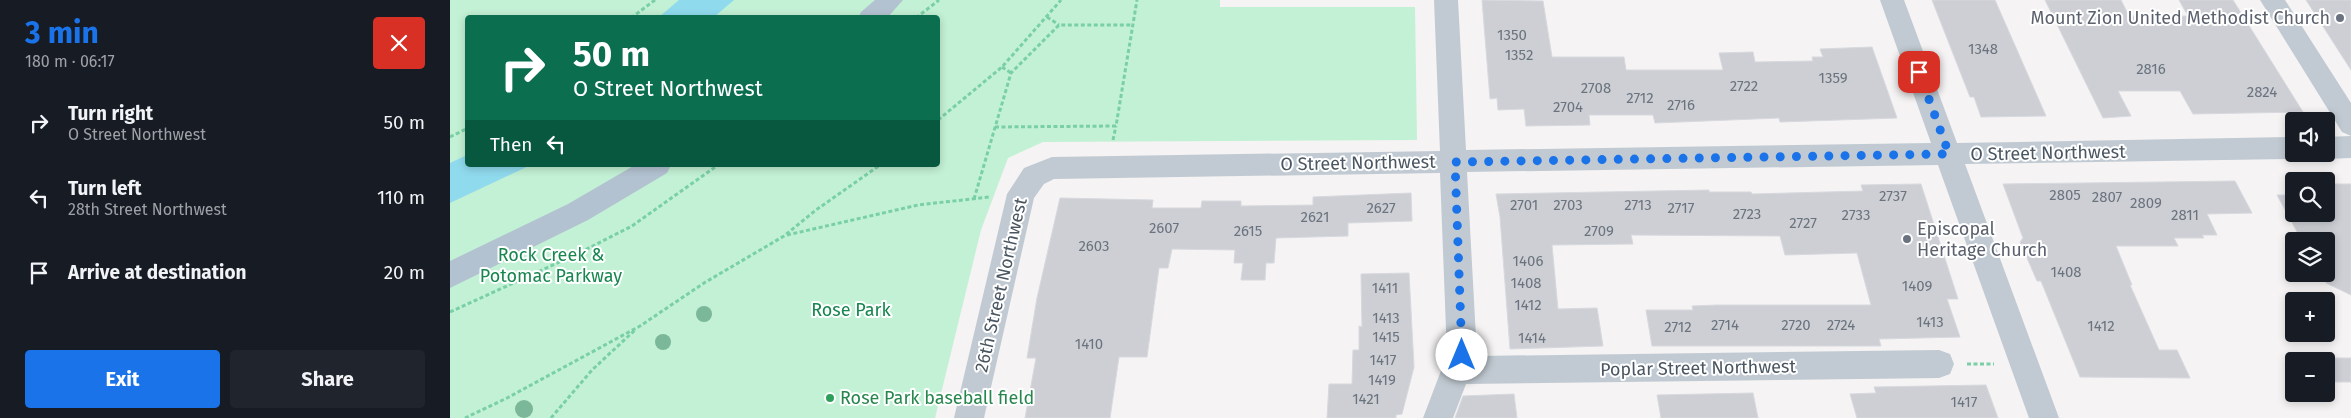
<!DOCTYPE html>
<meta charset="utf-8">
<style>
body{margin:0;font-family:"Fira Sans",sans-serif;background:#20242c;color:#f1f3f6;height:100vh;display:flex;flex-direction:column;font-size:19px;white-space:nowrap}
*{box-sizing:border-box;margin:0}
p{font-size:16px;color:#9ea1a6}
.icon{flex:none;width:28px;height:28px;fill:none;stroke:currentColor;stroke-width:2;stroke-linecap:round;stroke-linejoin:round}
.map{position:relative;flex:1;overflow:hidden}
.drawer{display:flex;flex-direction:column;background:#171b24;width:450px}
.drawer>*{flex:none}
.banner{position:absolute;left:15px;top:15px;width:475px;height:152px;border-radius:5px;box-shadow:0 2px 8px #0003;background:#0b6e4f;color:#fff;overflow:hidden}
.fabs{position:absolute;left:1835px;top:112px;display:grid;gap:10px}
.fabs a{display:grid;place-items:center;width:50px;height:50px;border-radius:5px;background:#171b24;box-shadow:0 2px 8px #0003;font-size:25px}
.pin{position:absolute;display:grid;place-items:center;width:42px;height:42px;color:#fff;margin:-21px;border-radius:10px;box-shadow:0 2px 8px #0006}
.me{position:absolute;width:55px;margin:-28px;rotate:0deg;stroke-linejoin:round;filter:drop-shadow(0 0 4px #0008)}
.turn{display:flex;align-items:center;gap:18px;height:105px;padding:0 25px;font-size:22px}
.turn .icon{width:65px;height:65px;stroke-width:2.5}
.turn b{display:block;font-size:35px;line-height:42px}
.then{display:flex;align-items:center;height:48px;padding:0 25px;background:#0003;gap:10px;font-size:19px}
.round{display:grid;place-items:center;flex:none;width:52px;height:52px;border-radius:5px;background:#20242c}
.head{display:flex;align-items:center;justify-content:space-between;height:85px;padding:0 25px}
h1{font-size:30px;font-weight:700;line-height:38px;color:#1a73e8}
.cta{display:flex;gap:10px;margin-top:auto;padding:10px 25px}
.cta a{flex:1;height:58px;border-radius:5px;background:#1a73e8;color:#fff;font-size:20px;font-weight:700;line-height:58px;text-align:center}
.cta a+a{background:#20242c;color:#f1f3f6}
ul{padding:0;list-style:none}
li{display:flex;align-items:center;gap:15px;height:75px;padding:0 25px}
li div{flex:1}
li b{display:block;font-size:19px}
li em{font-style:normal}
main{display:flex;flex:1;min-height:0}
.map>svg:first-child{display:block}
</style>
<main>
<section class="drawer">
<div class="head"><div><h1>3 min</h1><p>180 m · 06:17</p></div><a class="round" style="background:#d93025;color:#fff"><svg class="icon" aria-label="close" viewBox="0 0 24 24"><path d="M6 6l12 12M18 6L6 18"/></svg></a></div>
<ul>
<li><svg class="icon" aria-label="right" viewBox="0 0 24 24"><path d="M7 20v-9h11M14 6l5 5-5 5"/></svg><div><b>Turn right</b><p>O Street Northwest</p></div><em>50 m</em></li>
<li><svg class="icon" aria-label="left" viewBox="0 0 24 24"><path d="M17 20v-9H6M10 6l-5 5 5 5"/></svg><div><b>Turn left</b><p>28th Street Northwest</p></div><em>110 m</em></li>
<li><svg class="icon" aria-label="arrive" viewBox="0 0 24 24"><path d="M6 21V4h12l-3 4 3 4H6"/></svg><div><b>Arrive at destination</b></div><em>20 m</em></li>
</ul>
<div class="cta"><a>Exit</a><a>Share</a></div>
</section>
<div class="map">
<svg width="1901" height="418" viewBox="0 0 1901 418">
<rect width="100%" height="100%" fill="#f5f3f3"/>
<!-- green -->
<path fill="#c3f1d5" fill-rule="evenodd" d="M0,0H770V7H965L967,140L593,142L558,158L531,230L485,418H0ZM18,18H488V165H18Z"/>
<!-- water -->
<g fill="#90daee">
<polygon points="229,0 284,0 264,17 209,17"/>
<polygon points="17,155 18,165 81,165 0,203 0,163"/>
</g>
<!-- building -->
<g fill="#cdcfd5" stroke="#d7d9de">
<polygon points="1032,0 1093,1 1102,57 1174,57 1176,70 1273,70 1269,53 1303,52 1305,62 1363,61 1362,57 1373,57 1370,49 1422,47 1447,118 1330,122 1329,118 1205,123 1203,115 1139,115 1140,125 1076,126 1074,109 1048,110 1047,98 1040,99"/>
<polygon points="1482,0 1545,0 1596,116 1531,117 1524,97 1520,97"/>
<polygon points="1595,0 1671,0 1679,16 1738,16 1729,0 1783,0 1853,112 1743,114 1730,91 1668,91 1681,116 1653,118"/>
<polygon points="1856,0 1901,0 1901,70"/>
<polygon points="1785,181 1802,213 1757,214 1767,235 1752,235 1754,238 1724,238 1728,246 1666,246 1682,285 1680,285 1709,350 1727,350 1740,378 1630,377 1591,281 1587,281 1570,242 1573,238 1553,184"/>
<polygon points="1471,184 1508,299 1497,299 1510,337 1429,339 1431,346 1202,346 1196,310 1243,310 1242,306 1267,305 1421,305 1407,253 1335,255 1330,236 1181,235 1183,244 1102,245 1108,309 1147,308 1153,346 1060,349 1050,217 1046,194 1259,190 1259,192 1301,192 1302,194 1413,191 1411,185"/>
<polygon points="1876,184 1901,184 1901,295 1876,283 1876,241 1852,241 1827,195 1844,195 1844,214 1876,214"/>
<polygon points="961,193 962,221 898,223 898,236 826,238 824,263 816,263 815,280 791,280 793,263 784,263 785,250 722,249 718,268 709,268 697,357 669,357 660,418 575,418 586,358 577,358 587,298 610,198 703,200 702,208 751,208 752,201 791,201 791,206 863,205 863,197"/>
<polygon points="959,273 964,367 952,414 946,415 946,418 877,418 879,384 902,384 903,350 909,350 909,326 912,327 911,274"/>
<rect x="1876" y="358" width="25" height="24"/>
<polygon points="1536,385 1548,418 1407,418 1400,394 1426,393 1424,387"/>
<polygon points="1303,393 1308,418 1211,418 1207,395"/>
<polygon points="1064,394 1067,418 1005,418 1013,396"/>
</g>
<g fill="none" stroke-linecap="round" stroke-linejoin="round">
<!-- path -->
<g stroke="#7ad0a6" stroke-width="3" stroke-dasharray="4 2.5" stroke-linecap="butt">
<polyline points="597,17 609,25"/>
<polyline points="181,18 205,0"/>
<polyline points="466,18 489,0"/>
<polyline points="552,67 561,73"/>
<polyline points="488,120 552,67 611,0"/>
<polyline points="545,127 666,126 687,0"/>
<polyline points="0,137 18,128"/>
<polyline points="663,140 666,126"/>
<polyline points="524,199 561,73 609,25 682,25"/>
<polyline points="337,235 468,205 539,197"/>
<polyline points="0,312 127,254 182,226 268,165"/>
<polyline points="1517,364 1544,364"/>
<polyline points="15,418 57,398 190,326 254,283 334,236 366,210 430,165"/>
<polyline points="101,418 142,370 185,330"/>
</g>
<!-- minor -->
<g fill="#c1cad2" fill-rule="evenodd">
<polygon points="984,0 1008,0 1016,150 1481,143 1430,0 1454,0 1507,143 1844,137 1844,154 1854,154 1844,159 1515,164 1609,418 1579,418 1488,165 1017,172 1027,356 1489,350 1500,354 1504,364 1500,374 1489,378 1016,384 1003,418 973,418 997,355 990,173 604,179 594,184 584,198 534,418 504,418 557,194 574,168 602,157 990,151"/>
<polygon points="1810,0 1835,0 1901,103 1901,136 1892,132"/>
<polygon points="1901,136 1901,158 1876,159 1867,156 1866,154 1876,154 1876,137"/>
</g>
<!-- primary -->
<g fill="#b3c2d1" fill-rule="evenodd">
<polygon points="425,0 453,0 437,18 408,18 411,12"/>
<polygon points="185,165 221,165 217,173 138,220 0,288 0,261 118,204"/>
</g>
</g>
<!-- trees -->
<g fill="#7bb799">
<circle cx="254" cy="314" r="8"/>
<circle cx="213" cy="342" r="8"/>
<circle cx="74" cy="409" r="9"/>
</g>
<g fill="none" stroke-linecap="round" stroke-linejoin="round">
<!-- route -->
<polyline stroke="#1a73e8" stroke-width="9" stroke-dasharray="0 16.2" points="1012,355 1005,162 1499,154 1469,72"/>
</g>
<!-- markers -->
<g fill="#6b7280" stroke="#fff" stroke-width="2">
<circle cx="1890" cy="18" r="5"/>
<circle cx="1457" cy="239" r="5"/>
</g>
<circle fill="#2e9e5b" stroke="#fff" stroke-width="2" cx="380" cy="398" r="5"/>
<g text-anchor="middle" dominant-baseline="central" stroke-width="4" stroke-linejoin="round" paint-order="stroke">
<!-- number labels -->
<g font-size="15" fill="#6b747e">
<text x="1062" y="35">1350</text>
<text x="1533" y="49">1348</text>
<text x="1069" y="55">1352</text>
<text x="1701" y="69">2816</text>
<text x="1383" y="78">1359</text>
<text x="1294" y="86">2722</text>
<text x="1146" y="88">2708</text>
<text x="1812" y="92">2824</text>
<text x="1190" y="98">2712</text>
<text x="1231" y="105">2716</text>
<text x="1118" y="107">2704</text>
<text x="1615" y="195">2805</text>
<text x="1443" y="196">2737</text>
<text x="1657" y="197">2807</text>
<text x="1696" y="203">2809</text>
<text x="1074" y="205">2701</text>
<text x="1118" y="205">2703</text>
<text x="1188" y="205">2713</text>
<text x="931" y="208">2627</text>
<text x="1231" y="208">2717</text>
<text x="1297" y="214">2723</text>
<text x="1406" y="215">2733</text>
<text x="1735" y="215">2811</text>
<text x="865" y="217">2621</text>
<text x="1353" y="223">2727</text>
<text x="714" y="228">2607</text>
<text x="798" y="231">2615</text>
<text x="1149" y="231">2709</text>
<text x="644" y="246">2603</text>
<text x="1078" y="261">1406</text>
<text x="1616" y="272">1408</text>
<text x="1076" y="283">1408</text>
<text x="1467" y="286">1409</text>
<text x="935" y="288">1411</text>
<text x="1078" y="305">1412</text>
<text x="936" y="318">1413</text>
<text x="1480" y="322">1413</text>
<text x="1275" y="325">2714</text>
<text x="1346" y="325">2720</text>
<text x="1391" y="325">2724</text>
<text x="1651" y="326">1412</text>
<text x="1228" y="327">2712</text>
<text x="936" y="337">1415</text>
<text x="1082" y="338">1414</text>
<text x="639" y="344">1410</text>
<text x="933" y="360">1417</text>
<text x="932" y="380">1419</text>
<text x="916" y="399">1421</text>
<text x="1514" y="402">1417</text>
</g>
<!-- worship labels -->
<g font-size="18" fill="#5b616d" stroke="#fff" text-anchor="end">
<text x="1880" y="18">Mount Zion United Methodist Church</text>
<text x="1467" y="229" text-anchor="start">Episcopal<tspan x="1467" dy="21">Heritage Church</tspan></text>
</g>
<!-- street labels -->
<g font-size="18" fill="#4a5661" stroke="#fff">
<text transform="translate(1598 153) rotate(-1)">O Street Northwest</text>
<text transform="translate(908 163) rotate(-1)">O Street Northwest</text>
<text transform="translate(551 285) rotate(-77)">26th Street Northwest</text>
<text transform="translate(1248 368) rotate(-1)">Poplar Street Northwest</text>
</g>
<!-- park labels -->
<g font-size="18" fill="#17864f" stroke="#fff">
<text x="101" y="255">Rock Creek &amp;<tspan x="101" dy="21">Potomac Parkway</tspan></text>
<text x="401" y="310">Rose Park</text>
</g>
<!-- leisure labels -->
<g font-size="18" fill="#27864d" stroke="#fff" text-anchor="start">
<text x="390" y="398">Rose Park baseball field</text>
</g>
</g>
</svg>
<div class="fabs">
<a><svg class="icon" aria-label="sound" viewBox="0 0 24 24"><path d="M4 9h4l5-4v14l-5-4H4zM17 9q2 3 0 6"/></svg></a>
<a><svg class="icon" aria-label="search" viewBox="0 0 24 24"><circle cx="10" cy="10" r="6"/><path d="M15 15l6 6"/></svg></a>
<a><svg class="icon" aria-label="layers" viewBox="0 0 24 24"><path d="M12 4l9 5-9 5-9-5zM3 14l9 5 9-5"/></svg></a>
<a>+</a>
<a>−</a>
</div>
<div class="pin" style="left:1469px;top:72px;background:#d93025"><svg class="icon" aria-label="arrive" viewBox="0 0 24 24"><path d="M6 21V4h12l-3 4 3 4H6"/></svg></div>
<svg class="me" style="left:1012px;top:355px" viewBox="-20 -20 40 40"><circle r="19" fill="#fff"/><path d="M0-13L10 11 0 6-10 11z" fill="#1a73e8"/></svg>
<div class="banner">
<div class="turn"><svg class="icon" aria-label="right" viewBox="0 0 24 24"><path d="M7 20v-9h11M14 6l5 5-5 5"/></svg><div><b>50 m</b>O Street Northwest</div></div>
<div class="then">Then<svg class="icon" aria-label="left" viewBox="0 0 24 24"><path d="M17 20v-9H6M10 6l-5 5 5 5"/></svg></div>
</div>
</div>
</main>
